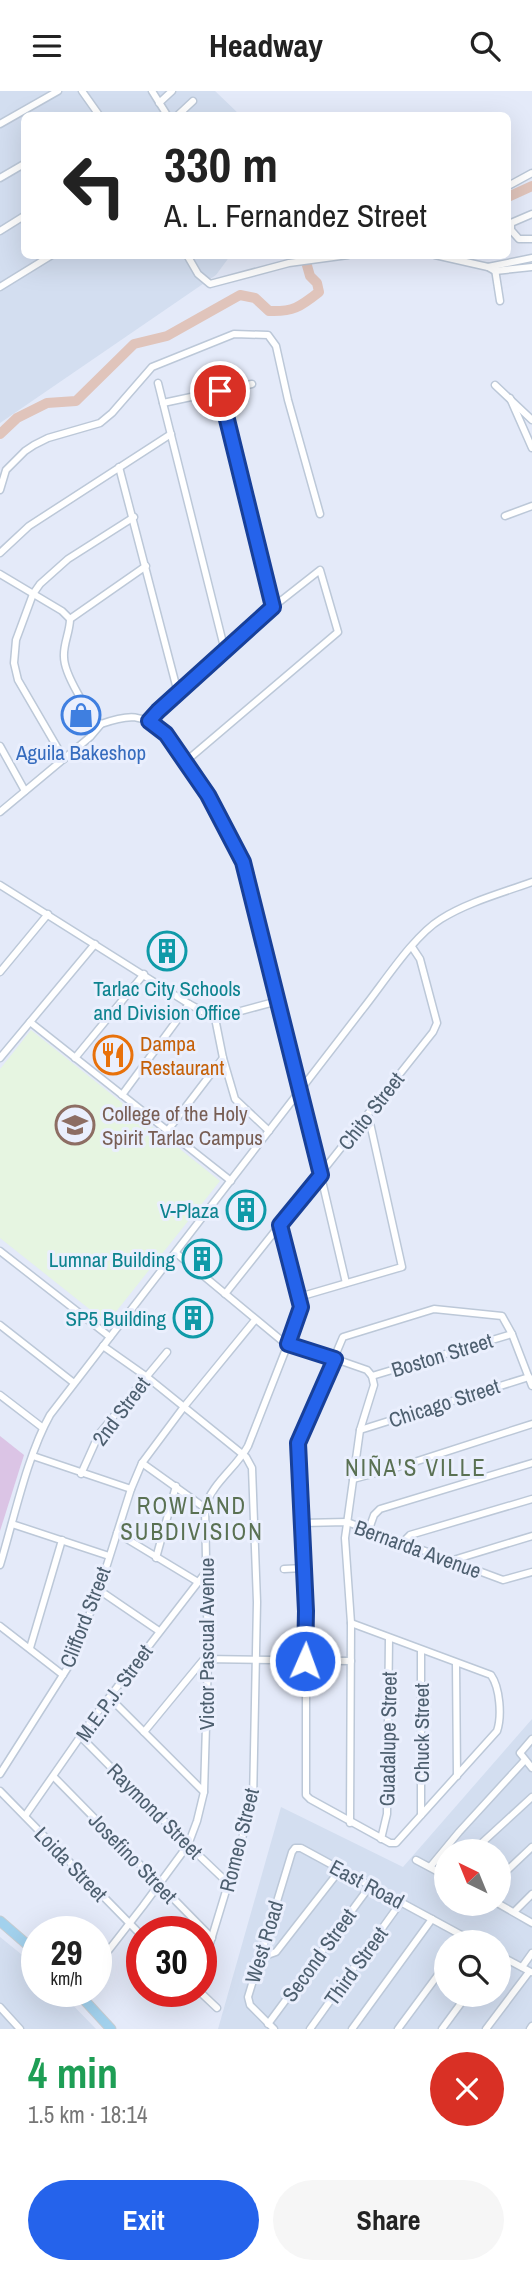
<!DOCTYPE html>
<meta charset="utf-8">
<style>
body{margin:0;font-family:"Archivo Narrow",sans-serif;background:#f6f6f6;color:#222;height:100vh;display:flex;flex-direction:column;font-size:26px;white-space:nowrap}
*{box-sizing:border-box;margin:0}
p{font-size:23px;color:#767676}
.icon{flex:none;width:38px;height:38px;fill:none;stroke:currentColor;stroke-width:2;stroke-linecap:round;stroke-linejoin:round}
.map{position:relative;height:1938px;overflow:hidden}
.panel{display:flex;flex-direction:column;background:#fff;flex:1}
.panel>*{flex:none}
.top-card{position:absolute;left:21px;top:21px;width:490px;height:147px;border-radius:10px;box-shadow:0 7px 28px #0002;background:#fff;color:#222;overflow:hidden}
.needle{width:46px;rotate:317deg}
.controls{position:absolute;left:434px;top:1748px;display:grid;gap:14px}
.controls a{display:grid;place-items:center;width:77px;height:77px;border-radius:50%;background:#fff;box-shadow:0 7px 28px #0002;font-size:35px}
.speed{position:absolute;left:21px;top:1825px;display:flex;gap:14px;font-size:35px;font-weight:700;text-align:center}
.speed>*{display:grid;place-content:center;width:91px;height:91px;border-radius:50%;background:#fff;box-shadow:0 7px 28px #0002;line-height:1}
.speed small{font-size:18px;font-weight:400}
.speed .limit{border:10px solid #d22;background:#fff;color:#111}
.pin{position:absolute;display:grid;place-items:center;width:60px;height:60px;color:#fff;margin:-30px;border:4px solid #fff;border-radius:50%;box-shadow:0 2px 7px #0007}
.me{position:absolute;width:77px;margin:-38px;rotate:2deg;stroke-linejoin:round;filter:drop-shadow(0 0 5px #0008)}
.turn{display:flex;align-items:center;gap:24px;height:147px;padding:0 28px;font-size:32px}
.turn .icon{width:91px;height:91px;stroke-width:2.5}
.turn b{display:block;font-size:49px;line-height:60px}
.round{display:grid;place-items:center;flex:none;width:74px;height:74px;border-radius:37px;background:#f6f6f6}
.head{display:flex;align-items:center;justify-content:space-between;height:119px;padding:0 28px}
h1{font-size:42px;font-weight:700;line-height:52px;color:#1e9e55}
.cta{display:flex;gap:14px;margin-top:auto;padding:14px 28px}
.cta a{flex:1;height:80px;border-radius:42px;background:#2563eb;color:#fff;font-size:28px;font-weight:700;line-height:80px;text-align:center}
.cta a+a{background:#f6f6f6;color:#222}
header{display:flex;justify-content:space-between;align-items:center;height:91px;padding:0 28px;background:#fff;font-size:32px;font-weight:700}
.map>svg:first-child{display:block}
</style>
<header><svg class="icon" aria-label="menu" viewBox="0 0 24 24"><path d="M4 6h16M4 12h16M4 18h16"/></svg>Headway<svg class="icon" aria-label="search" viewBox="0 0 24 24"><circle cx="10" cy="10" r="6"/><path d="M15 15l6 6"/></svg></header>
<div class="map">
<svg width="532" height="1938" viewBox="0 0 532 1938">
<rect width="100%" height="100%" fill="#e4eaf9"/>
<!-- residential -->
<g fill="#d3def0" fill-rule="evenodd">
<polygon points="0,0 215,0 240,24 24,24 24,164 230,165 216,184 0,332"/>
<path d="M532,1628V1938H218L281,1716L403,1776ZM446,1760H499V1813H446ZM446,1852H499V1904H446Z"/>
<polygon points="0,1846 37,1876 37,1900 60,1901 96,1938 0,1938"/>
</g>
<!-- education -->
<polygon fill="#e6f5e1" points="31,939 220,1090 107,1232 0,1147 0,978"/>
<!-- green -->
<polygon fill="#dbc4e5" points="0,1345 24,1364 0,1440"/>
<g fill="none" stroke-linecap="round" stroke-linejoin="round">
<!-- river -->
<g stroke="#e0c4bb" stroke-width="10">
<polyline points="508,106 532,95"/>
<path d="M0,343L17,327L47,312L76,310L134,253L167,245L240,204L255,207L269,220C293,221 300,216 319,201L317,192L310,185L304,164"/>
</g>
<defs>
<g id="minor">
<polyline points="82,0 99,24"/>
<polyline points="152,0 167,24"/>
<polyline points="159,12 172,0"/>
<polyline points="178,24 193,10"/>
<polyline points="0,33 58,0"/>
<polyline points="0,87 24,73"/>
<polyline points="508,95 532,82"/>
<polyline points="532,123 511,132 511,139 519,148 532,148"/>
<polyline points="0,140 24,125"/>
<polyline points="187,164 198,183 210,193 289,172 348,164"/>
<polyline points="435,164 488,176 495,180 532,176"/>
<polyline points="488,176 532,167"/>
<polyline points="495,178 500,210"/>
<polyline points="0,196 52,164"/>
<polyline points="158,292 225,560"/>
<polyline points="495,294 532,329"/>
<polyline points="220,300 273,516"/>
<polyline points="510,307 532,357"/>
<polyline points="163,312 252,293"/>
<polyline points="119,376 178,602"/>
<polyline points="0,399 6,379 25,360 34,354 48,347 100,332 112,322 152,276 234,243 268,244 276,255 288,309 320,423"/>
<polyline points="505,425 532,415"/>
<polyline points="0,462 29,435 171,343"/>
<path d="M0,483L62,520L70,528C70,541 63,553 64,566C64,582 88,624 101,633"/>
<polyline points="70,528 146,475"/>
<polyline points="149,630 153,624 273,516 320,479 338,541 185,671"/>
<path d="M101,633C129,623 142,622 166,643L218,721L243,771L301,1000L346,1192"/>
<polyline points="0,655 25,700"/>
<polyline points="64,668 18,589 14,572 16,549 33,503 40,493 68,468 134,426"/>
<polyline points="0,721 90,646 101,633"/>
<polyline points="0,794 189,913 215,927 223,967 235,1008 269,1040"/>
<polyline points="0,881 48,823"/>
<polyline points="215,927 278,910"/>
<polyline points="30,931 231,1090"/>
<polyline points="0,967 95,853"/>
<polyline points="75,967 144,883"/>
<polyline points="122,1004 189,913"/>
<polyline points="168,1039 223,967"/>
<polyline points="0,1160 110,1246"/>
<polyline points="176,1162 281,1249 367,1279 372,1285"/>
<polyline points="225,1203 433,941 437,932 420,868 412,856"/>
<polyline points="299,1206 402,1176 368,1023"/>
<polyline points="0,1234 74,1292"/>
<polyline points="103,1255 147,1286 246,1366 252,1377 257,1511 253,1711 201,1882"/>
<polyline points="372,1285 512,1243"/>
<polyline points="0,1304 43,1337"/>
<polyline points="360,1339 529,1286"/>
<polyline points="33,1365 131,1398"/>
<polyline points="142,1372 205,1417"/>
<polyline points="81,1383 99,1343 167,1261"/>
<polyline points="353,1388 402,1375 532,1333"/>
<polyline points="302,1432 347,1431 503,1489 532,1481"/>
<polyline points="12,1433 109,1465"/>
<polyline points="369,1438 374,1424 380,1418 532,1372"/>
<polyline points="117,1442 198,1491"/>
<polyline points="403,1451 410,1444 532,1408"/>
<polyline points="156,1467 176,1395"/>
<polyline points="450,1470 532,1445"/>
<path d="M0,1474C14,1428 27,1365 50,1324L362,919C383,893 413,845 441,828C468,811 502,802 532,791"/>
<polyline points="284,1478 304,1477"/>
<polyline points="99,1499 159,1540"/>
<path d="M351,1532L491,1584C500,1597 502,1625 497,1640L396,1752H390L310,1708L306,1704V1520L298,1352L343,1246L434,1218L502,1225L512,1243L532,1295"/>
<polyline points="0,1535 63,1584"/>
<polyline points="30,1557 62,1449"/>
<polyline points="456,1572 457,1685"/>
<polyline points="110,1607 204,1701"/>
<polyline points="144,1641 204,1568 351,1570"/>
<polyline points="81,1646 188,1754 229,1793"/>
<polyline points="532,1648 520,1662 532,1677"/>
<polyline points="0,1683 70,1573 99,1499 131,1398 142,1372 183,1317 255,1229"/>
<polyline points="54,1686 212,1847"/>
<polyline points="0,1700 142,1845"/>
<polyline points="421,1724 421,1559"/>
<polyline points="25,1725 94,1626 206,1481"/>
<polyline points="350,1732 351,1532 345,1447 360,1339 374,1294 372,1285"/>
<polyline points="381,1748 387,1723 389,1547"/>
<polyline points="473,1760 532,1706"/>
<polyline points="416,1769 446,1785"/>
<polyline points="430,1776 459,1741 525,1669"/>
<polyline points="499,1787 532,1756"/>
<polyline points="499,1813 532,1832"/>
<polyline points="514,1821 532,1803"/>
<polyline points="499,1864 531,1881"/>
<polyline points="259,1867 276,1861 340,1779"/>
<path d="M96,1871L108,1860L143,1815L188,1754L197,1730L204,1701L208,1568L205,1417C211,1393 237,1376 248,1355L300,1222L299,1206L280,1134"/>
<polyline points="522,1876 532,1862"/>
<polyline points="199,1900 217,1917"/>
<polyline points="0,1916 20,1938"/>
<polyline points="268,1933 370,1795"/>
<polyline points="274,1938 250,1914 248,1906 292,1761 295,1757 301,1757 476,1852"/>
<polyline points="310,1938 401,1811"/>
<polyline points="352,1938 432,1828"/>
<polyline points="398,1938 446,1873"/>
<polyline points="442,1938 467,1904"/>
<polyline points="486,1938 529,1881"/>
<polyline points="530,1938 532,1935"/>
</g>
<g id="highway">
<polyline points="0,1830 37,1862"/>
<polyline points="76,1900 111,1938"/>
</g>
</defs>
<!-- minor casing -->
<use href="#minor" stroke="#bcc8d8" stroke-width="9"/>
<!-- highway casing -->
<use href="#highway" stroke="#c6ccd1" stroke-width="11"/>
<!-- minor -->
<use href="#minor" stroke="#fff" stroke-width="6"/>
<!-- highway -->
<use href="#highway" stroke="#a2d1ed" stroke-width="9"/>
</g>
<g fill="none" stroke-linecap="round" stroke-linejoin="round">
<defs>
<polyline id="route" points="220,300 273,516 158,620 149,630 166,643 208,704 243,771 321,1084 280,1134 301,1216 288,1253 335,1268 298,1352 306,1520 305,1570"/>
</defs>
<!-- route casing -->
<use href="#route" stroke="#184099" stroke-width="18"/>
<!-- route -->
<use href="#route" stroke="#2563eb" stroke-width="12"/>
</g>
<!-- icons -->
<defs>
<symbol id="shop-ring" viewBox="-11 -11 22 22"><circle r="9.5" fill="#eaeffd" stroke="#3f7fe0" stroke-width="1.5"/><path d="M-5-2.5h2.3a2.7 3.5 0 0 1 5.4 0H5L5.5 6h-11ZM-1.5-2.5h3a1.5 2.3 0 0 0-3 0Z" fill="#3f7fe0"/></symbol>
<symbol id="building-ring" viewBox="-11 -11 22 22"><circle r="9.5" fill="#eaeffd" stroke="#0f9aa8" stroke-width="1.5"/><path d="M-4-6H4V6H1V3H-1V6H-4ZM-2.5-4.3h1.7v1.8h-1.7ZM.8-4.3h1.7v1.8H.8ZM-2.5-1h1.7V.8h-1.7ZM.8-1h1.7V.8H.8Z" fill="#0f9aa8"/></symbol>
<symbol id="restaurant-ring" viewBox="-11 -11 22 22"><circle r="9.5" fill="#eaeffd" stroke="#e8710a" stroke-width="1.5"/><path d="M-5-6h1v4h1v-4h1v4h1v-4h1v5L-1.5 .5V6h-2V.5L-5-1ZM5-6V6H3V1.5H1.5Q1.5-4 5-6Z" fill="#e8710a"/></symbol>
<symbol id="university-ring" viewBox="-11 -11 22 22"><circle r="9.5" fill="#eaeffd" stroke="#8d6e63" stroke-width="1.5"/><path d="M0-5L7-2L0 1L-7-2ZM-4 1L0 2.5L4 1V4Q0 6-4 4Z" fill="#8d6e63"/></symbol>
</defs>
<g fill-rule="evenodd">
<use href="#shop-ring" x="59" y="602" width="44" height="44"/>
<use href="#building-ring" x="145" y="838" width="44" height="44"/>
<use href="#restaurant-ring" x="91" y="942" width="44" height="44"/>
<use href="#university-ring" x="53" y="1012" width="44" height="44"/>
<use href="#building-ring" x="224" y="1097" width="44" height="44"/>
<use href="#building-ring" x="180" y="1146" width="44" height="44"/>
<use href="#building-ring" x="171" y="1205" width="44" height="44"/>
</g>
<g text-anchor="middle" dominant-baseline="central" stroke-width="6" stroke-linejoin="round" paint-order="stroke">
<!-- shop labels -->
<g font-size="21" fill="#366cbe" stroke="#eaeffd">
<text x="81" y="661">Aguila Bakeshop</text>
</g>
<!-- culture labels -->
<g font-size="21" fill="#0d838f" stroke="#eaeffd" text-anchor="end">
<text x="167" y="897" text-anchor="middle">Tarlac City Schools<tspan x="167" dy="24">and Division Office</tspan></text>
<text x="219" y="1119">V-Plaza</text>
<text x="175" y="1168">Lumnar Building</text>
<text x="166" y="1227">SP5 Building</text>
</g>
<!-- food labels -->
<g font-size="21" fill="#c56008" stroke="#eaeffd" text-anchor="start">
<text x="140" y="952">Dampa<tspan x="140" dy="24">Restaurant</tspan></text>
</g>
<!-- street labels -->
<g font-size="21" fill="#4d5f6f" stroke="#eaeffd">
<text transform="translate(371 1020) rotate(-52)">Chito Street</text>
<text transform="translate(442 1264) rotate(-17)">Boston Street</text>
<text transform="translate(444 1312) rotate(-18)">Chicago Street</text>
<text transform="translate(121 1320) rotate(-53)">2nd Street</text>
<text transform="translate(418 1458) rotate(20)">Bernarda Avenue</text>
<text transform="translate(85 1526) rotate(-69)">Clifford Street</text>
<text transform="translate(206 1553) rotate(-90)">Victor Pascual Avenue</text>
<text transform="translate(114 1602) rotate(-54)">M.E.P.J. Street</text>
<text transform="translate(421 1642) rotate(-90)">Chuck Street</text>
<text transform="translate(388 1648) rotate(-89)">Guadalupe Street</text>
<text transform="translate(155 1720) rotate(45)">Raymond Street</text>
<text transform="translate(239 1749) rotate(-76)">Romeo Street</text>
<text transform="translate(133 1767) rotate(46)">Josefino Street</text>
<text transform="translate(71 1773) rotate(46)">Loida Street</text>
<text transform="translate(367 1793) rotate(28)">East Road</text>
<text transform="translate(264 1851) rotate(-73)">West Road</text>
<text transform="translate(319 1864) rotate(-54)">Second Street</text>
<text transform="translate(356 1875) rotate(-54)">Third Street</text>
</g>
<!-- education labels -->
<g font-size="21" fill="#785e54" stroke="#eaeffd" text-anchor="start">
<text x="102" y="1022">College of the Holy<tspan x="102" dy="24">Spirit Tarlac Campus</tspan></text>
</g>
<!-- neighbourhood labels -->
<g font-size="23" letter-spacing="2" fill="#5a7153" stroke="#eaeffd">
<text x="416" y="1376">NIÑA'S VILLE</text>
<text x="192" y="1414">ROWLAND<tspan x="192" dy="26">SUBDIVISION</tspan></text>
</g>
</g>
</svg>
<div class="controls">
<a><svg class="needle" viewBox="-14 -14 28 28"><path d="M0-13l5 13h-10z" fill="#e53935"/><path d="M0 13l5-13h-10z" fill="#767676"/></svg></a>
<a><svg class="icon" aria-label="search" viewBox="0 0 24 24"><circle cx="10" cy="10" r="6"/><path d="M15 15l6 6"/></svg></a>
</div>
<div class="speed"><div>29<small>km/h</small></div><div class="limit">30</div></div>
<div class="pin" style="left:220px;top:300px;background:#d93025"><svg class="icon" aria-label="arrive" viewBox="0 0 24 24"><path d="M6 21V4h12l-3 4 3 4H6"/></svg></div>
<svg class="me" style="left:305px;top:1570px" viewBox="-20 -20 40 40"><circle r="17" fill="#2563eb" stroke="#fff" stroke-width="3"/><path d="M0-11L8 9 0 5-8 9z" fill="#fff"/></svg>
<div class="top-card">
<div class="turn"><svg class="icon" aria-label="left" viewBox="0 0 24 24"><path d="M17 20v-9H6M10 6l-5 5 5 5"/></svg><div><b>330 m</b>A. L. Fernandez Street</div></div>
</div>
</div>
<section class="panel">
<div class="head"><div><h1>4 min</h1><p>1.5 km · 18:14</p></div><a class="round" style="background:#d93025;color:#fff"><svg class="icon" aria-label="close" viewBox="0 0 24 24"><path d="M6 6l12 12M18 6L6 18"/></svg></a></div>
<div class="cta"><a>Exit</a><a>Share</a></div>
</section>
